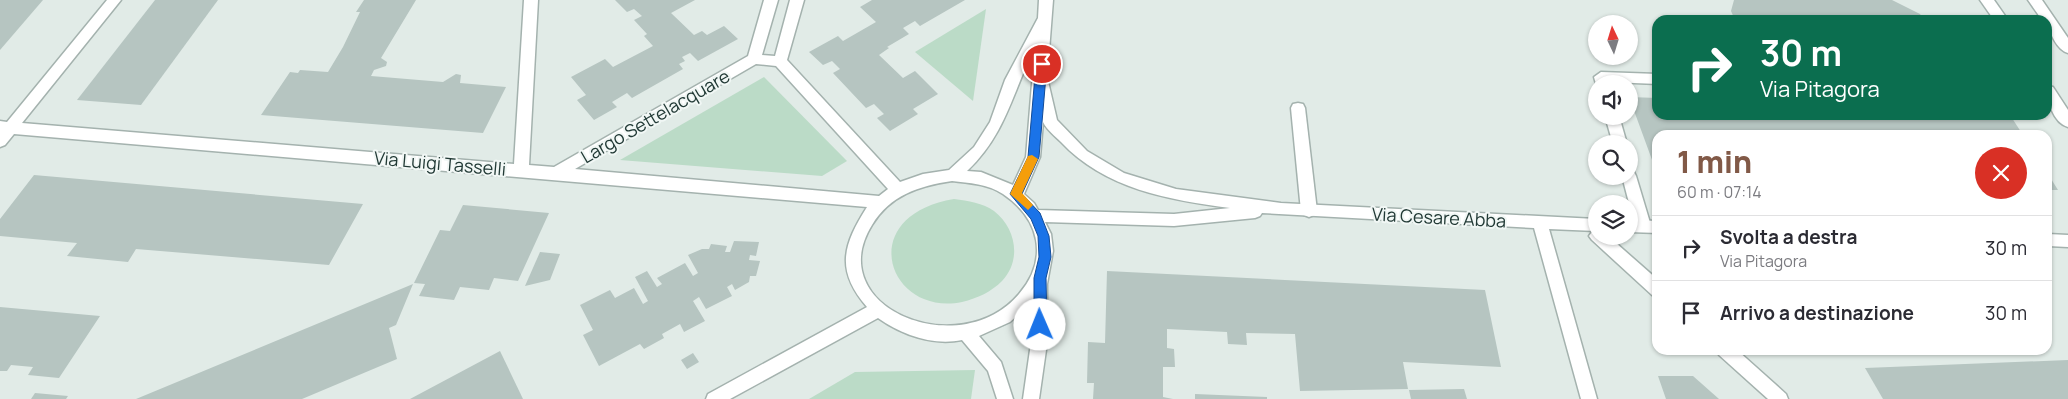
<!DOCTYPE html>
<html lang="it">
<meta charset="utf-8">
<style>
body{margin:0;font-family:Manrope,sans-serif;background:#f7f7f7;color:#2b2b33;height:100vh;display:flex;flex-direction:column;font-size:19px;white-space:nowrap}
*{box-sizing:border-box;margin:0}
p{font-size:16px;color:#7c7c81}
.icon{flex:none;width:28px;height:28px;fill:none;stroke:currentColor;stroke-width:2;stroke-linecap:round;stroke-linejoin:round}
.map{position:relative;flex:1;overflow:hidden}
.details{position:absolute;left:1652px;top:130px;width:400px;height:225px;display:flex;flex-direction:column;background:#fff;border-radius:15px;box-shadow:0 1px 4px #0004}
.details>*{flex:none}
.top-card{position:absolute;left:1652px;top:15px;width:400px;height:105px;border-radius:15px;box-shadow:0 1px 4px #0004;background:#0b6e4f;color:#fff;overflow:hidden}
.needle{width:32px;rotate:356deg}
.controls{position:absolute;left:1588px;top:15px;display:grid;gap:10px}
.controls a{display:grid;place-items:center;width:50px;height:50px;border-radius:50%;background:#fff;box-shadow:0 1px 4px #0004;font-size:25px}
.pin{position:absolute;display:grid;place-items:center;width:42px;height:42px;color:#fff;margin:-21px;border:2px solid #fff;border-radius:50%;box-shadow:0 1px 5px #0007}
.me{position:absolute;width:55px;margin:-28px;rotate:359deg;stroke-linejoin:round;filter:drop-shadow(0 0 4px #0008)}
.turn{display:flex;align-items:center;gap:18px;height:105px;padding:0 25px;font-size:22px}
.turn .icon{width:65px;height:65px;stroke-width:2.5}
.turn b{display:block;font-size:35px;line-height:42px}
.round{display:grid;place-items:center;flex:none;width:52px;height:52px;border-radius:26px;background:#f7f7f7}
.head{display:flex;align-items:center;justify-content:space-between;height:85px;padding:0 25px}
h1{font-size:30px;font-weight:800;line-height:38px;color:#815947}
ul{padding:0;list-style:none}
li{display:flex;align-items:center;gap:15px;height:65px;padding:0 25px;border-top:1px solid #e1e1e2}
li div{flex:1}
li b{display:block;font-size:19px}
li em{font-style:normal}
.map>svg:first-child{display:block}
</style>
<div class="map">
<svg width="2068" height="399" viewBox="0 0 2068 399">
<rect width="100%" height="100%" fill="#e1ebe7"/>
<!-- green -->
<g fill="#bbdbc7">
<polygon points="986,9 973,101 915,52"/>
<polygon points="764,77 847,161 822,176 620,160"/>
<path d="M954,199C968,201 983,203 994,211C1016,228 1022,260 1002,281C991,292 978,298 962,302C888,317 853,216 954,199Z"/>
<polygon points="975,370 971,399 809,399 855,372"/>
</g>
<!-- building -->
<g fill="#b6c5c1">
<polygon points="0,0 43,0 0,50"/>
<polygon points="155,0 218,0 141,105 77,100"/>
<polygon points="364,0 416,0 381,58 387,62 386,66 374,70 371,76 443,82 456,74 461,75 460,83 506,87 483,133 261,115 290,72 298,73 300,70 328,72 343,47 360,12 356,12"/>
<polygon points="615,0 695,0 671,13 694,35 702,31 707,35 724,26 738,39 698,61 690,53 682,57 685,61 679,64 683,69 632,98 627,93 612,102 617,107 594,120 577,100 586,95 571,77 605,59 613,67 653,46 644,36 647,34 634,20 642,16 634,9 627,12"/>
<polygon points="872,0 965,0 920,26 915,21 903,28 909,34 887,47 889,48 879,55 903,78 915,71 938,94 913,109 918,114 890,131 877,118 884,114 874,104 866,108 833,73 840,69 832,61 823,65 809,52 838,36 843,41 876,22 860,7"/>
<polygon points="1734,0 1892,0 1920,14 1924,20 1735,20 1731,11"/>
<polygon points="1629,97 1658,98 1658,115 2010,115 2023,135 1658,135 1658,168 1655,168"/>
<polygon points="2048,174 2058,190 2048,190"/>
<polygon points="34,175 363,204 329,265 136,249 128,262 67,256 77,243 0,236 0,219"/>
<polygon points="463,205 549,213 518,281 494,278 489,290 460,287 454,300 419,296 425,284 414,283 440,230 450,231"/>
<polygon points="734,241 759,242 756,256 750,255 749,260 760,261 756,276 750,276 749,282 735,290 732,284 727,287 732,296 706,309 699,297 693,301 705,321 684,332 680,324 662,334 664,338 644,349 640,344 599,366 583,335 593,330 580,305 610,290 615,298 634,288 643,304 648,301 635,277 647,271 657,287 662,284 657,278 685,263 693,276 698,273 688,255 702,249 709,249 711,244 727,246 725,252 730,252"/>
<polygon points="540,252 560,254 550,280 525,286"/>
<polygon points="1107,271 1485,290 1501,367 1403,362 1408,389 1300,391 1295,334 1246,333 1247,345 1228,344 1227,332 1167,329 1167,348 1174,349 1175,367 1163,367 1163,397 1173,399 1093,399 1094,383 1087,383 1088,342 1105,343"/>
<polygon points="413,284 396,325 389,328 397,359 302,399 136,399"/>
<polygon points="0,307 100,316 59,378 28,375 33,367 11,365 7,371 0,371"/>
<polygon points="500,351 523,399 410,399"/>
<polygon points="693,353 699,362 687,369 681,360"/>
<polygon points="2068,360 2068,399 1883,399 1865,368"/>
<polygon points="1658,376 1693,376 1719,399 1666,399"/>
<polygon points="1464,389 1467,399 1411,399 1409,390"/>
<polygon points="35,393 68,396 66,399 31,399"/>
<polygon points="1195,394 1267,397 1267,399 1195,399"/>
</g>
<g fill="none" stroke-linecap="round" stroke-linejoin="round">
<defs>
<g id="service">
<path d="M2028,0H2042L2068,38V53C2057,50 2048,31 2048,20H2042Z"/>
<polygon points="1601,72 1658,74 1658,84 1610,82 1596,84 1594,77"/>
<polygon points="1298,103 1303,104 1305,108 1317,211 1314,215 1309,217 1304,215 1301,211 1291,108 1293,104"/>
<polygon points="1605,116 1619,116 1627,144 1613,144"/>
<polygon points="1629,170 1634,172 1636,176 1651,226 1648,230 1643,232 1638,230 1635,226 1622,176 1629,176"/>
<polygon points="1596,230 1596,236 1608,236 1658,280 1658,297 1652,295 1592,240 1589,236 1592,232"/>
<polygon points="1717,350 1737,350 1786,394 1788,399 1768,399 1719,355"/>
</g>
<g id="minor">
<path d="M107,0H121L22,123L514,164L524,0H538L529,165L554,167L748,56L764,0H778L762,55L775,56L790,0H804L787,60L900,182L923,174L949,170L974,147L990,122L1005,80L1038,18L1039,0H1053L1047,77L1057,120L1087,151L1124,173L1176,189L1281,203L1596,219V231L1549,229L1597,399H1581L1534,228L1262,213L1260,216L1255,218L1174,226L1045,222L1051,234L1053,251L1047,284V343L1039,399H1023L1031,343L1032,302L1010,322L979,336L1001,362L1013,399H997L988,371L962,340C933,346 902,335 878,318L730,399H706L708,394L867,307C835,270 843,245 867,207L14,134L5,145L0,147V121L7,122ZM1035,47L1026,157L1013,185L981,172L967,171C1006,134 1012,93 1035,47ZM756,64L776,66L888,189L879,196L575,169ZM1043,122C1047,130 1055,136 1061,142C1105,189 1169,200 1230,208L1174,214L1038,210L1034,203L1024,194L1040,157ZM952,181C969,183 988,184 1003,194C1040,219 1049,259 1019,294C959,364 821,307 872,225C890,195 919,186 952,181Z"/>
<polygon points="1980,0 1994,0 2008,20 1994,20"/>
<path d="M2048,86L2053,87L2068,110V127C2053,123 2046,99 2048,86Z"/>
<polygon points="1629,220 1658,221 1658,233 1629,232"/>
<polygon points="2048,234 2068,235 2068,247 2048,246"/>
</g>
</defs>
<!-- service casing -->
<use href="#service" stroke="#a4b2ae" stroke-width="3"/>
<!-- minor casing -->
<use href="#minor" stroke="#a4b2ae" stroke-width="3"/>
<!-- service -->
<use href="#service" fill="#fff" fill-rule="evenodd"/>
<!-- minor -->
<use href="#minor" fill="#fff" fill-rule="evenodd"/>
</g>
<!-- route -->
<polygon fill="#1a73e8" stroke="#114b97" points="1042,61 1047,64 1039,157 1022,194 1040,213 1049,236 1051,257 1046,278 1047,325 1040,330 1034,325 1034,278 1039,257 1038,236 1031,219 1010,194 1028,157 1036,64"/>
<!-- slow -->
<polygon fill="#f59e0b" points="1032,155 1038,159 1022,193 1033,205 1028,210 1010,194 1028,156"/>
<g text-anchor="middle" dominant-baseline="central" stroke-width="4" stroke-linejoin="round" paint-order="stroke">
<!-- street labels -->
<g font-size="18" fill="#223a36" stroke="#f1f7f5">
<text transform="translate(655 116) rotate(-30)">Largo Settelacquare</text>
<text transform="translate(440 163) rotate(5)">Via Luigi Tasselli</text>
<text transform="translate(1439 217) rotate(3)">Via Cesare Abba</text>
</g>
</g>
</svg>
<div class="controls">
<a><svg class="needle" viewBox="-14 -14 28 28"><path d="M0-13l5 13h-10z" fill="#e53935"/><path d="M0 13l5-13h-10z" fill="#7c7c81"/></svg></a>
<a><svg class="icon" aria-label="sound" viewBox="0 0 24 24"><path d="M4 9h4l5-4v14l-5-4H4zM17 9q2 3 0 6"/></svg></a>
<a><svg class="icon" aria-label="search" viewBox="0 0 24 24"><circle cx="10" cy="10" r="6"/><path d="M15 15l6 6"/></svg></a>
<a><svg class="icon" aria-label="layers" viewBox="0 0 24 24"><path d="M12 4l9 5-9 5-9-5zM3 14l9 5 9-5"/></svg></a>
</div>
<div class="pin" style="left:1042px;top:64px;background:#d93025"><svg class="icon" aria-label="arrive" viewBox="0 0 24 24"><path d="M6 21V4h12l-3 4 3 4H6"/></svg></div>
<svg class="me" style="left:1040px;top:325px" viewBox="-20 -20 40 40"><circle r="19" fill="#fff"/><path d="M0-13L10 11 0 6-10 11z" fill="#1a73e8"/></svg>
<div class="top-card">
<div class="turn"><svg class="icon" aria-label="right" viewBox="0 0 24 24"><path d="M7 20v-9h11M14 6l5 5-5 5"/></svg><div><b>30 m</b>Via Pitagora</div></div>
</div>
<section class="details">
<div class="head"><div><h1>1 min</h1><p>60 m · 07:14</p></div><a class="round" style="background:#d93025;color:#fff"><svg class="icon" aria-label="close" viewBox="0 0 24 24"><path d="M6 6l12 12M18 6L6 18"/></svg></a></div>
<ul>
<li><svg class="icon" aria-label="right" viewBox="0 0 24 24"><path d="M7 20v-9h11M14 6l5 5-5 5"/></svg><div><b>Svolta a destra</b><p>Via Pitagora</p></div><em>30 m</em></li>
<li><svg class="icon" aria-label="arrive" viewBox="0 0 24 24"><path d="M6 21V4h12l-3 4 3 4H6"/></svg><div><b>Arrivo a destinazione</b></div><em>30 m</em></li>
</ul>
</section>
</div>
